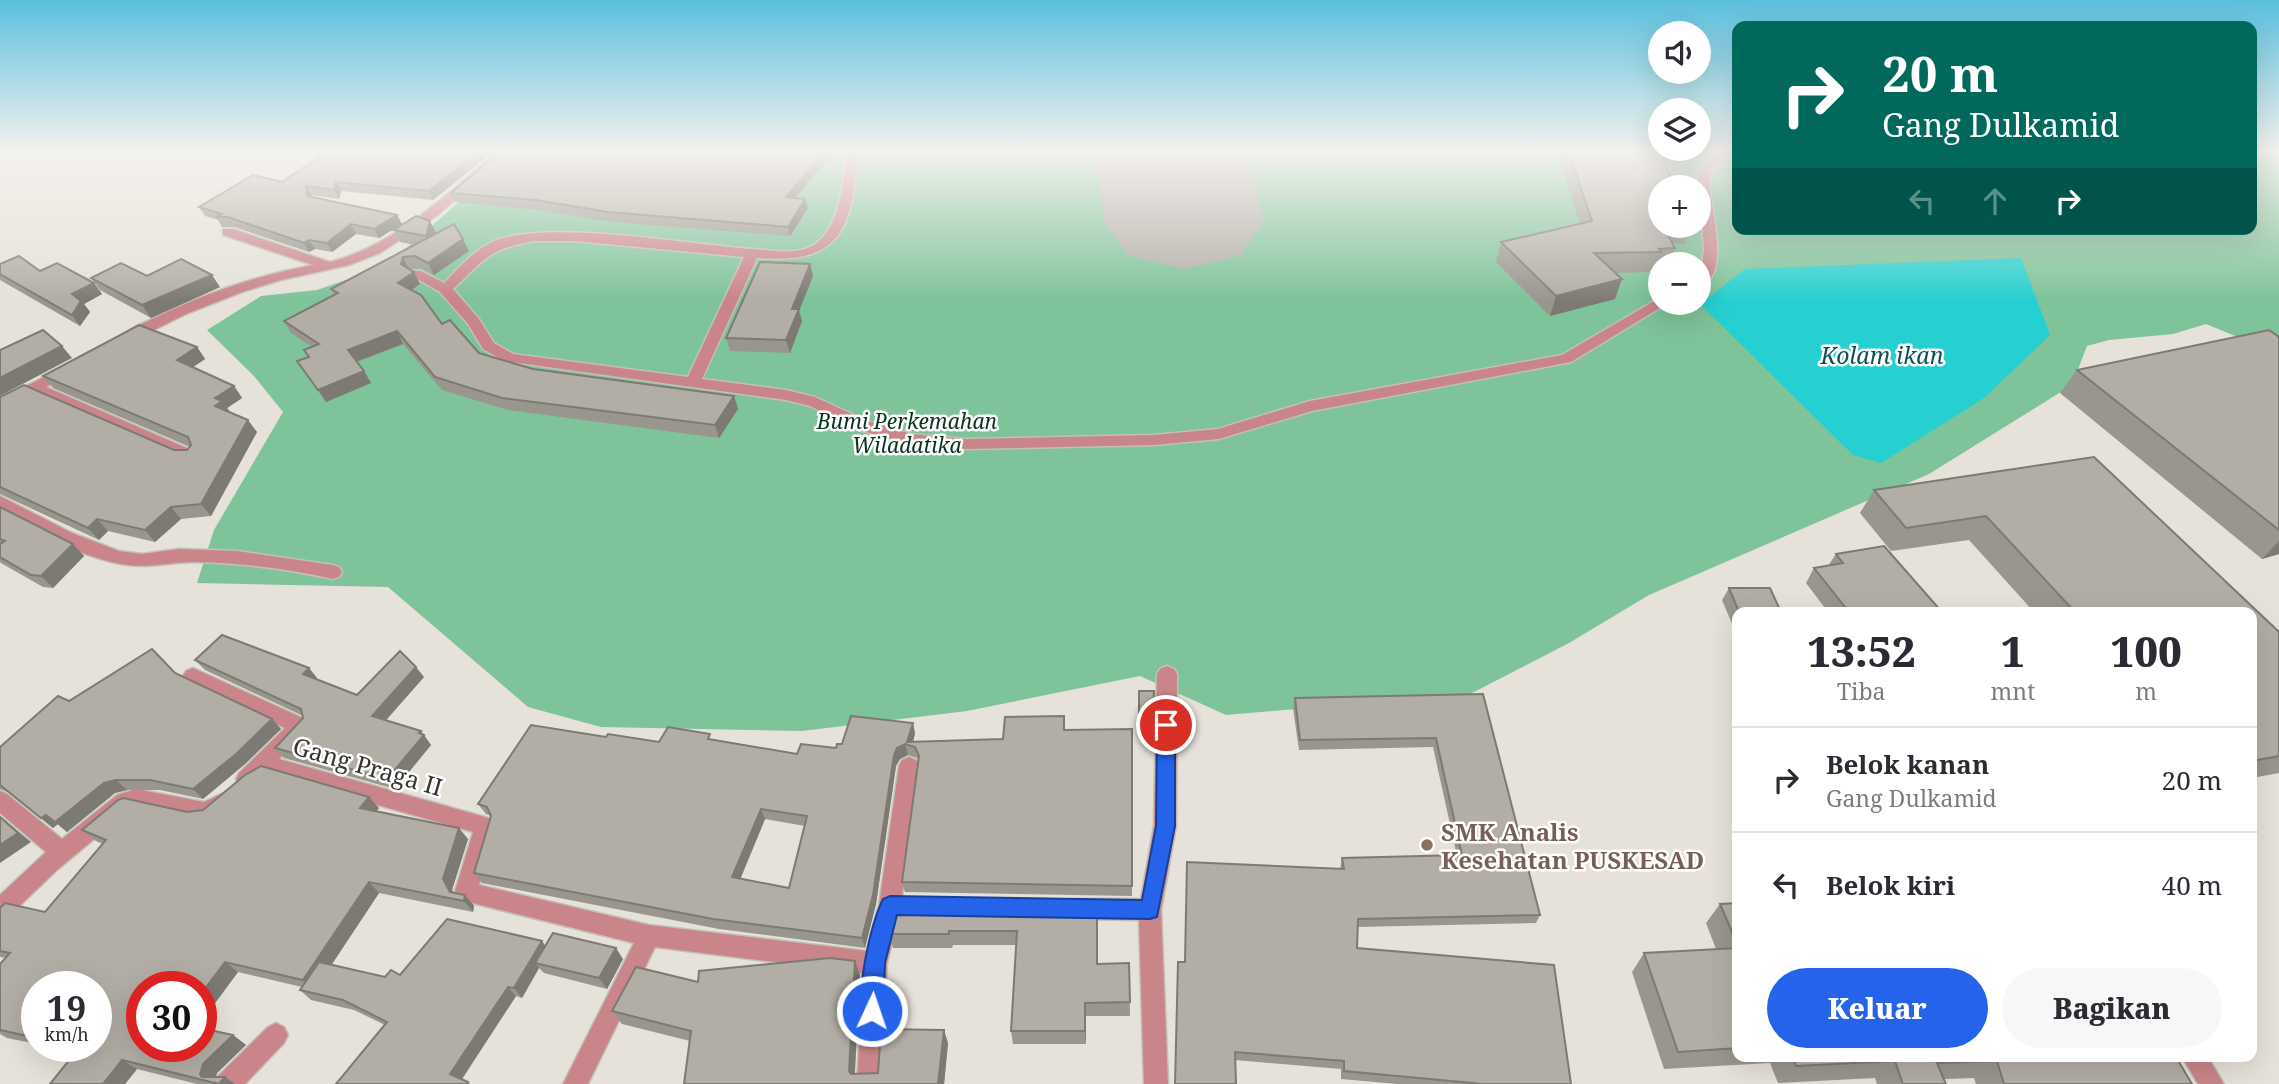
<!DOCTYPE html>
<html lang="id">
<meta charset="utf-8">
<style>
body{margin:0;font-family:"Noto Serif",serif;background:#f7f7f7;color:#2b2b33;height:100vh;display:flex;flex-direction:column;font-size:26px;white-space:nowrap}
*{box-sizing:border-box;margin:0}
p{font-size:23px;color:#7c7c81}
.icon{flex:none;width:38px;height:38px;fill:none;stroke:currentColor;stroke-width:2;stroke-linecap:round;stroke-linejoin:round}
.map{position:relative;flex:1;overflow:hidden}
.sheet{position:absolute;left:1732px;top:607px;width:525px;height:455px;display:flex;flex-direction:column;background:#fff;border-radius:14px;box-shadow:0 7px 28px #0002}
.sheet>*{flex:none}
.top-card{position:absolute;left:1732px;top:21px;width:525px;height:214px;border-radius:14px;box-shadow:0 7px 28px #0002;background:#00695c;color:#fff;overflow:hidden}
.buttons{position:absolute;left:1648px;top:21px;display:grid;gap:14px}
.buttons a{display:grid;place-items:center;width:63px;height:63px;border-radius:50%;background:#fff;box-shadow:0 7px 28px #0002;font-size:35px}
.speed{position:absolute;left:21px;top:971px;display:flex;gap:14px;font-size:35px;font-weight:700;text-align:center}
.speed>*{display:grid;place-content:center;width:91px;height:91px;border-radius:50%;background:#fff;box-shadow:0 7px 28px #0002;line-height:1}
.speed small{font-size:18px;font-weight:400}
.speed .limit{border:10px solid #d22;background:#fff;color:#111}
.pin{position:absolute;display:grid;place-items:center;width:60px;height:60px;color:#fff;margin:-30px;border:4px solid #fff;border-radius:50%;box-shadow:0 2px 7px #0007}
.me{position:absolute;width:77px;margin:-38px;rotate:3deg;stroke-linejoin:round;filter:drop-shadow(0 0 5px #0008)}
.turn{display:flex;align-items:center;gap:24px;height:147px;padding:0 35px;font-size:32px}
.turn .icon{width:91px;height:91px;stroke-width:2.5}
.turn b{display:block;font-size:49px;line-height:60px}
.lanes{display:flex;align-items:center;height:66px;padding:0 35px;background:#0003;justify-content:center;gap:35px;direction:ltr}
.lanes .off{opacity:.35}
.eta{display:flex;justify-content:space-evenly;align-items:center;height:119px;text-align:center}
.eta b{font-size:42px;font-weight:800;line-height:49px}
.action{display:flex;gap:14px;margin-top:auto;padding:14px 35px}
.action a{flex:1;height:80px;border-radius:42px;background:#2563eb;color:#fff;font-size:28px;font-weight:800;line-height:80px;text-align:center}
.action a+a{background:#f7f7f7;color:#2b2b33}
ul{padding:0;list-style:none}
li{display:flex;align-items:center;gap:21px;height:105px;padding:0 35px;border-top:2px solid #e1e1e2}
li div{flex:1}
li b{display:block;font-size:26px}
li em{font-style:normal}
.map>svg:first-child{display:block}
</style>
<div class="map">
<svg width="2279" height="1084" viewBox="0 0 2279 1084">
<rect width="100%" height="100%" fill="#e6e2d9"/>
<!-- green -->
<path fill="#7ec399" fill-rule="evenodd" d="M784,150H1738V229H2252V150H2279V354L2206,324L2173,334L2109,340L2087,346L2072,385L1929,474L1649,595L1569,643L1470,694L1226,715L1140,676L967,711L802,731L601,727L528,707L388,587L197,583L214,530L283,412L254,376L207,330L261,296L317,290L377,269L410,245L495,170ZM1661,187H1699V226H1661ZM1661,264H1699V303H1661Z"/>
<!-- water -->
<polygon fill="#27d0d0" points="2021,258 2050,335 1984,398 1881,463 1853,455 1700,304 1745,269"/>
<g fill="none" stroke-linecap="round" stroke-linejoin="round">
<!-- runway -->
<polygon fill="#b2afa8" fill-rule="evenodd" points="1095,150 1245,150 1264,221 1241,255 1184,269 1127,255 1104,221"/>
<defs>
<g id="minor">
<path d="M499,150H512L439,214L380,253L349,265L281,280L242,292L186,314L132,341L127,343L120,338C127,329 142,324 152,319C203,294 257,275 313,265L223,235V229H233L330,262C396,245 448,193 499,150Z"/>
<path d="M847,150H859C851,226 845,265 757,258L702,379L786,390L815,397L867,421L911,434L966,439L1154,435L1218,429L1310,401L1562,355L1656,300L1661,299V303H1668L1571,362L1312,411L1219,439L1154,445L966,449L911,444L855,429L810,406L786,400L504,361L483,349L468,324L440,292L409,274L411,271H421L444,283C459,268 473,251 492,242C543,218 692,245 753,249C771,250 799,256 815,244C842,225 843,179 847,150ZM534,241H575L744,257L688,377L513,354L494,343L479,319L453,289C485,259 488,249 534,241Z"/>
<path d="M1720,150H1732L1714,169L1709,179C1709,205 1733,276 1699,287L1704,249L1697,179L1705,163Z"/>
<polygon points="68,365 73,367 76,370 73,373 46,387 196,452 198,456 196,460 184,460 34,394 0,410 0,399"/>
<path d="M0,496L72,533L119,551L142,554L179,549L237,551L333,565L339,567L342,572L339,577L333,579C288,569 242,563 195,562C170,562 147,569 121,564C77,556 38,531 0,510Z"/>
<polygon points="1167,666 1174,669 1177,674 1176,826 1161,910 1168,1084 1144,1084 1139,920 1073,919 1065,916 1062,909 1065,902 1073,899 1141,899 1154,826 1157,674 1160,669"/>
<polygon points="193,668 307,720 310,726 279,759 492,819 496,826 479,885 649,925 867,951 879,905 899,766 902,760 909,757 916,760 919,766 901,905 887,963 881,1084 857,1084 863,973 655,947 588,1084 563,1084 634,943 460,900 455,891 473,832 272,775 266,775 246,788 239,785 236,779 239,773 285,728 186,681 183,676 186,671"/>
<path d="M136,789L204,802L221,794L228,797L231,803C217,834 162,812 136,807L130,809L57,870L8,917L0,920V895L46,852L0,813V791L7,794L62,839L117,795Z"/>
<polygon points="276,1023 284,1027 288,1035 284,1043 245,1084 216,1084 219,1075 268,1027"/>
<polygon points="2182,1057 2208,1057 2224,1084 2198,1084"/>
</g>
</defs>
<!-- minor casing -->
<use href="#minor" stroke="#c3c0b8" stroke-width="3"/>
<!-- minor -->
<use href="#minor" fill="#c98589" fill-rule="evenodd"/>
</g>
<!-- wall -->
<g fill="#99968e" fill-rule="evenodd">
<polygon points="495,150 433,200 341,191 339,199 311,195 312,197 402,224 379,238 356,234 332,252 315,249 309,252 234,227 222,227 218,220 205,216 199,207 282,182"/>
<polygon points="502,150 836,150 795,198 808,208 790,236 612,222 540,210 455,202 451,193"/>
<polygon points="1557,150 1659,150 1661,226 1691,226 1684,244 1672,243 1675,248 1669,264 1661,264 1661,268 1655,268 1654,272 1615,273 1615,299 1550,316 1496,262 1501,242 1580,224"/>
<polygon points="394,230 436,233 469,251 434,275 421,268 411,269 414,272 420,284 411,290 442,324 479,353 533,369 734,396 738,409 719,438 508,410 442,390 403,344 357,362 364,371 371,383 326,402 297,361 308,357 304,350 312,347 291,333 284,321 334,295 331,289 415,245 400,242"/>
<polygon points="0,264 40,271 94,283 102,294 84,304 90,312 80,326 0,280"/>
<polygon points="810,264 813,276 799,311 802,321 790,353 730,351 726,338"/>
<polygon points="147,276 220,287 151,318 100,290 91,278"/>
<polygon points="2279,337 2279,554 2262,559 2060,393 2077,370"/>
<polygon points="197,347 205,359 193,367 234,386 242,398 227,408 230,412 257,432 211,516 181,519 155,542 108,531 99,540 0,494 0,397 174,450 187,450 190,447 53,388 43,376"/>
<polygon points="2094,457 2279,632 2279,773 2252,778 2252,612 2034,612 1969,540 1891,551 1860,513 1874,490"/>
<polygon points="0,507 73,544 84,556 53,588 43,587 1,563 0,562"/>
<polygon points="1836,554 1942,612 1828,612 1806,583 1814,568 1828,566"/>
<polygon points="1729,588 1781,612 1738,612 1738,638 1722,600"/>
<polygon points="195,660 309,668 317,678 316,679 357,695 424,677 385,721 424,735 431,745 395,789 284,758 275,748 303,718 303,716 205,670"/>
<polygon points="175,673 272,719 281,729 245,764 203,799 160,790 127,790 115,793 67,832 58,824 53,828 8,792 0,789 0,747 69,701"/>
<polygon points="1139,691 1154,691 1153,725 1139,726"/>
<polygon points="1483,694 1540,915 1536,923 1357,927 1357,948 1571,1084 1398,1084 1341,1079 1341,1069 1235,1060 1184,962 1340,869 1342,858 1457,856 1433,747 1299,750 1293,708 1295,698"/>
<path d="M1132,729V896L905,892L902,882L918,760L917,758L908,755L900,759L896,766L876,904L865,948L719,929L482,883L474,873L491,816L486,814L478,804L606,737L659,742L713,739L797,754L836,748L842,744L915,733L913,742L1003,739L1065,730ZM765,819L805,826L789,888L740,879Z"/>
<polygon points="379,808 376,812 468,839 452,890 454,893 465,895 474,906 473,912 379,893 331,965 385,977 545,946 623,959 607,989 544,973 539,968 522,998 516,996 462,1079 471,1084 336,1084 385,1025 354,1010 311,1000 300,990 302,987 238,972 201,1022 201,987 142,1046 233,1035 246,1045 217,1073 216,1077 225,1077 235,1084 197,1084 137,1069 125,1084 50,1084 75,1053 46,1046 96,1046 37,987 37,1044 7,1038 0,1034 0,964 5,958 0,957 0,908 45,912 103,844 96,841 82,830 187,812"/>
<polygon points="1738,903 1738,1057 2176,1057 2192,1084 1976,1084 1974,1078 1944,1079 1946,1084 1877,1084 1875,1078 1778,1083 1770,1063 1664,1069 1632,972 1644,953 1716,949 1706,923 1720,904"/>
<polygon points="1098,922 1097,964 1129,963 1130,1016 1086,1016 1086,1044 1013,1044 1011,1031 1016,945 953,945 952,948 893,948 889,934"/>
<polygon points="860,975 855,1074 878,1073 948,1043 944,1084 684,1084 690,1041 622,1024 612,1011 698,982"/>
</g>
<!-- shaded-wall -->
<g fill="#7d7a74">
<polygon points="480,150 495,150 433,200 429,191"/>
<polygon points="826,150 836,150 788,206 786,197"/>
<polygon points="336,182 341,191 339,199 334,190"/>
<polygon points="306,186 311,195 312,206 307,196"/>
<polygon points="805,199 808,208 790,236 788,227"/>
<polygon points="397,215 402,224 379,238 374,229"/>
<polygon points="430,221 436,233 432,248 426,236"/>
<polygon points="351,224 356,234 332,252 327,243"/>
<polygon points="463,239 469,251 434,275 428,263"/>
<polygon points="309,240 315,249 309,252 304,243"/>
<polygon points="403,257 409,270 414,272 420,284 404,295 398,283"/>
<polygon points="810,264 813,276 799,311 802,321 790,353 786,340 792,309"/>
<polygon points="212,275 220,287 151,318 142,305"/>
<polygon points="1622,279 1615,299 1550,316 1556,296"/>
<polygon points="94,283 102,294 84,304 90,312 80,326 72,315 72,294"/>
<polygon points="397,331 403,344 355,362 348,350"/>
<polygon points="62,346 72,358 0,396 0,378"/>
<polygon points="197,347 205,359 186,372 177,360"/>
<polygon points="364,371 371,383 326,402 318,390"/>
<polygon points="234,386 242,398 227,408 231,413 215,406 215,398"/>
<polygon points="734,396 738,409 719,438 715,425"/>
<polygon points="248,420 257,432 211,516 201,504"/>
<polygon points="171,507 181,519 155,542 145,530"/>
<polygon points="97,519 108,531 99,540 88,528"/>
<polygon points="2279,541 2279,554 2262,559"/>
<polygon points="73,544 84,556 53,588 41,576"/>
<polygon points="416,667 424,677 380,727 372,716"/>
<polygon points="309,668 317,678 311,684 303,674"/>
<polygon points="272,719 281,729 245,764 203,799 193,789"/>
<polygon points="913,723 915,733 912,746 907,742"/>
<polygon points="421,731 431,745 395,789 387,779"/>
<polygon points="905,744 908,755 900,759 896,766 876,904 865,948 862,938 894,755 897,748"/>
<polygon points="116,780 127,790 115,793 67,832 55,822 104,783"/>
<polygon points="369,797 379,808 369,820 360,808"/>
<polygon points="761,809 765,819 737,887 732,877"/>
<polygon points="46,815 58,824 53,828 41,818"/>
<polygon points="0,816 31,842 0,863"/>
<polygon points="459,828 468,839 452,890 458,900 450,892 443,879"/>
<polygon points="369,882 379,893 315,990 303,980"/>
<polygon points="465,895 474,906 473,912 464,901"/>
<polygon points="1097,907 1098,922 1097,978"/>
<polygon points="542,941 549,951 535,963 539,968 522,998 514,988"/>
<polygon points="616,948 623,959 607,989 599,978"/>
<polygon points="855,961 860,975 854,1084 849,1071"/>
<polygon points="225,962 238,972 201,1022 201,994"/>
<polygon points="508,987 516,996 460,1082 450,1074"/>
<polygon points="1085,1003 1086,1016 1086,1044 1085,1031"/>
<polygon points="944,1030 948,1043 944,1084 938,1084"/>
<polygon points="233,1035 246,1045 217,1073 214,1082 202,1077 200,1074 203,1064"/>
<polygon points="122,1060 137,1069 125,1084 103,1084"/>
<polygon points="225,1077 235,1084 219,1084"/>
</g>
<!-- building -->
<g fill="#b2aea5" stroke="#7d7a74" stroke-width="2" fill-rule="evenodd">
<polygon points="330,150 480,150 429,191 336,182 334,190 306,186 307,196 397,215 374,229 351,224 327,243 309,240 304,243 228,217 216,217 222,214 199,207 253,175 282,182"/>
<polygon points="502,150 826,150 786,197 805,199 788,227 608,212 536,200 451,193"/>
<polygon points="1568,150 1659,150 1675,187 1661,187 1661,226 1663,226 1675,248 1659,249 1661,252 1594,253 1622,279 1556,296 1501,242 1592,221"/>
<polygon points="416,216 430,221 426,236 394,230"/>
<polygon points="454,224 463,239 428,263 415,256 403,257 401,264 414,272 398,283 421,295 442,324 450,320 479,353 533,369 734,396 715,425 502,398 435,377 397,331 348,350 364,371 318,390 297,361 309,357 304,350 319,344 284,321 338,293 331,289"/>
<polygon points="19,256 40,271 57,263 94,283 72,294 81,301 72,315 0,274 0,264"/>
<polygon points="181,259 212,275 142,305 91,278 121,263 147,276"/>
<polygon points="760,262 810,264 792,309 799,309 786,340 726,338"/>
<polygon points="139,325 197,347 177,360 234,386 215,398 222,401 215,406 248,420 201,504 171,507 145,530 97,519 88,528 0,487 0,397 24,385 174,450 187,450 191,445 188,437 43,376"/>
<polygon points="43,330 62,346 0,378 0,350"/>
<polygon points="2269,330 2279,337 2279,530 2077,370"/>
<polygon points="2094,457 2279,632 2279,756 2252,761 2252,612 2075,612 1986,516 1906,528 1874,490"/>
<polygon points="0,507 73,544 41,576 31,575 0,557 0,544 5,541 0,539"/>
<polygon points="1884,546 1942,612 1849,612 1814,568 1843,563 1836,554"/>
<polygon points="1729,588 1770,588 1781,612 1739,612"/>
<polygon points="222,635 309,668 303,674 357,695 400,651 416,667 372,716 421,731 419,733 424,735 387,779 275,748 303,718 301,709 195,660"/>
<polygon points="152,649 175,673 272,719 236,754 193,789 150,780 116,780 104,783 55,822 46,815 41,818 0,785 0,747 58,696 69,701"/>
<polygon points="1139,691 1154,691 1153,719 1139,720"/>
<polygon points="1483,694 1540,915 1358,919 1357,948 1554,965 1571,1084 1483,1084 1344,1071 1344,1061 1235,1052 1236,1084 1175,1084 1178,962 1185,962 1187,862 1344,869 1342,858 1462,855 1436,738 1300,740 1295,698"/>
<path d="M851,716L913,723L907,742L1003,739L1005,717L1064,716V730L1132,729V886L902,882L919,756L915,747L905,744L897,748L894,755L873,895L862,938L713,919L474,873L491,816L487,807L478,804L531,725L606,737L608,734L659,742L668,727L710,734L708,739L797,754L801,744L836,748L837,744H842ZM761,809L807,816L789,888L732,877Z"/>
<polygon points="261,766 369,797 360,808 459,828 443,879 450,892 465,895 464,901 369,882 303,980 225,962 201,994 201,987 142,987 142,1046 201,1046 201,1028 233,1035 203,1064 200,1074 202,1077 225,1077 219,1084 122,1060 103,1084 50,1084 79,1048 74,1046 96,1046 96,987 37,987 37,1038 0,1030 0,964 10,953 0,951 0,908 5,903 45,912 106,840 82,830 118,800 123,798 187,812 203,810 245,775"/>
<polygon points="0,817 18,833 0,845"/>
<polygon points="1738,903 1738,946 1720,904"/>
<polygon points="896,904 1097,907 1097,964 1129,963 1130,1002 1085,1003 1085,1031 1011,1031 1017,931 949,931 949,934 889,934"/>
<polygon points="447,919 542,941 514,988 508,987 450,1074 468,1082 467,1084 336,1084 387,1022 343,1000 300,990 319,962 385,977 391,970 400,975"/>
<polygon points="553,933 616,948 599,978 535,963"/>
<polygon points="1738,948 1738,1048 1678,1052 1644,953"/>
<polygon points="830,958 855,961 849,1071 851,1074 878,1073 881,1029 944,1030 938,1084 684,1084 691,1031 612,1011 636,967 698,982 699,971"/>
<polygon points="1792,1057 2176,1057 2192,1084 2004,1084 1997,1061 1937,1063 1946,1084 1903,1084 1895,1061 1796,1066"/>
</g>
<!-- sky -->
<linearGradient id="sky" x2="0" y2="1"><stop stop-color="#5bbfde"/><stop offset="0.5" stop-color="#f4f2ee"/><stop offset="1" stop-color="#f4f2ee" stop-opacity="0"/></linearGradient>
<rect width="2279" height="301" fill="url(#sky)"/>
<!-- route -->
<path fill="#2563eb" stroke="#184099" stroke-width="2" d="M1166,718L1173,720L1175,725V826L1157,917L1150,919L897,915L885,963L883,1011L880,1019L872,1022L865,1019C854,994 871,924 883,899L890,896L1142,900L1156,826L1157,725L1160,720Z"/>
<!-- markers -->
<circle fill="#8d6e63" stroke="#fff" stroke-width="2.5" cx="1427" cy="845" r="7"/>
<g text-anchor="middle" dominant-baseline="central" stroke-width="5" stroke-linejoin="round" paint-order="stroke">
<!-- park labels -->
<g font-size="21" font-style="italic" fill="#07341e" stroke="#fff">
<text x="907" y="421">Bumi Perkemahan<tspan x="907" dy="24">Wiladatika</tspan></text>
</g>
<!-- water labels -->
<g font-size="23" font-style="italic" fill="#0c5050" stroke="#fff">
<text x="1882" y="355">Kolam ikan</text>
</g>
<!-- near-street labels -->
<g font-size="24" fill="#373632" stroke="#fff">
<text transform="translate(368 766) rotate(16)">Gang Praga II</text>
</g>
<!-- near-education labels -->
<g font-size="24" font-weight="bold" fill="#785e54" stroke="#fff" text-anchor="start">
<text x="1441" y="831">SMK Analis<tspan x="1441" dy="28">Kesehatan PUSKESAD</tspan></text>
</g>
</g>
</svg>
<div class="buttons">
<a><svg class="icon" aria-label="sound" viewBox="0 0 24 24"><path d="M4 9h4l5-4v14l-5-4H4zM17 9q2 3 0 6"/></svg></a>
<a><svg class="icon" aria-label="layers" viewBox="0 0 24 24"><path d="M12 4l9 5-9 5-9-5zM3 14l9 5 9-5"/></svg></a>
<a>+</a>
<a>−</a>
</div>
<div class="speed"><div>19<small>km/h</small></div><div class="limit">30</div></div>
<div class="pin" style="left:1166px;top:725px;background:#d93025"><svg class="icon" aria-label="arrive" viewBox="0 0 24 24"><path d="M6 21V4h12l-3 4 3 4H6"/></svg></div>
<svg class="me" style="left:872px;top:1011px" viewBox="-20 -20 40 40"><circle r="17" fill="#2563eb" stroke="#fff" stroke-width="3"/><path d="M0-11L8 9 0 5-8 9z" fill="#fff"/></svg>
<div class="top-card">
<div class="turn"><svg class="icon" aria-label="right" viewBox="0 0 24 24"><path d="M7 20v-9h11M14 6l5 5-5 5"/></svg><div><b>20 m</b>Gang Dulkamid</div></div>
<div class="lanes"><svg class="icon off" aria-label="left" viewBox="0 0 24 24"><path d="M17 20v-9H6M10 6l-5 5 5 5"/></svg><svg class="icon off" aria-label="ahead" viewBox="0 0 24 24"><path d="M12 20V5M6 11l6-6 6 6"/></svg><svg class="icon" aria-label="right" viewBox="0 0 24 24"><path d="M7 20v-9h11M14 6l5 5-5 5"/></svg></div>
</div>
<section class="sheet">
<div class="eta">
<div><b>13:52</b><p>Tiba</p></div>
<div><b>1</b><p>mnt</p></div>
<div><b>100</b><p>m</p></div>
</div>
<ul>
<li><svg class="icon" aria-label="right" viewBox="0 0 24 24"><path d="M7 20v-9h11M14 6l5 5-5 5"/></svg><div><b>Belok kanan</b><p>Gang Dulkamid</p></div><em>20 m</em></li>
<li><svg class="icon" aria-label="left" viewBox="0 0 24 24"><path d="M17 20v-9H6M10 6l-5 5 5 5"/></svg><div><b>Belok kiri</b></div><em>40 m</em></li>
</ul>
<div class="action"><a>Keluar</a><a>Bagikan</a></div>
</section>
</div>
